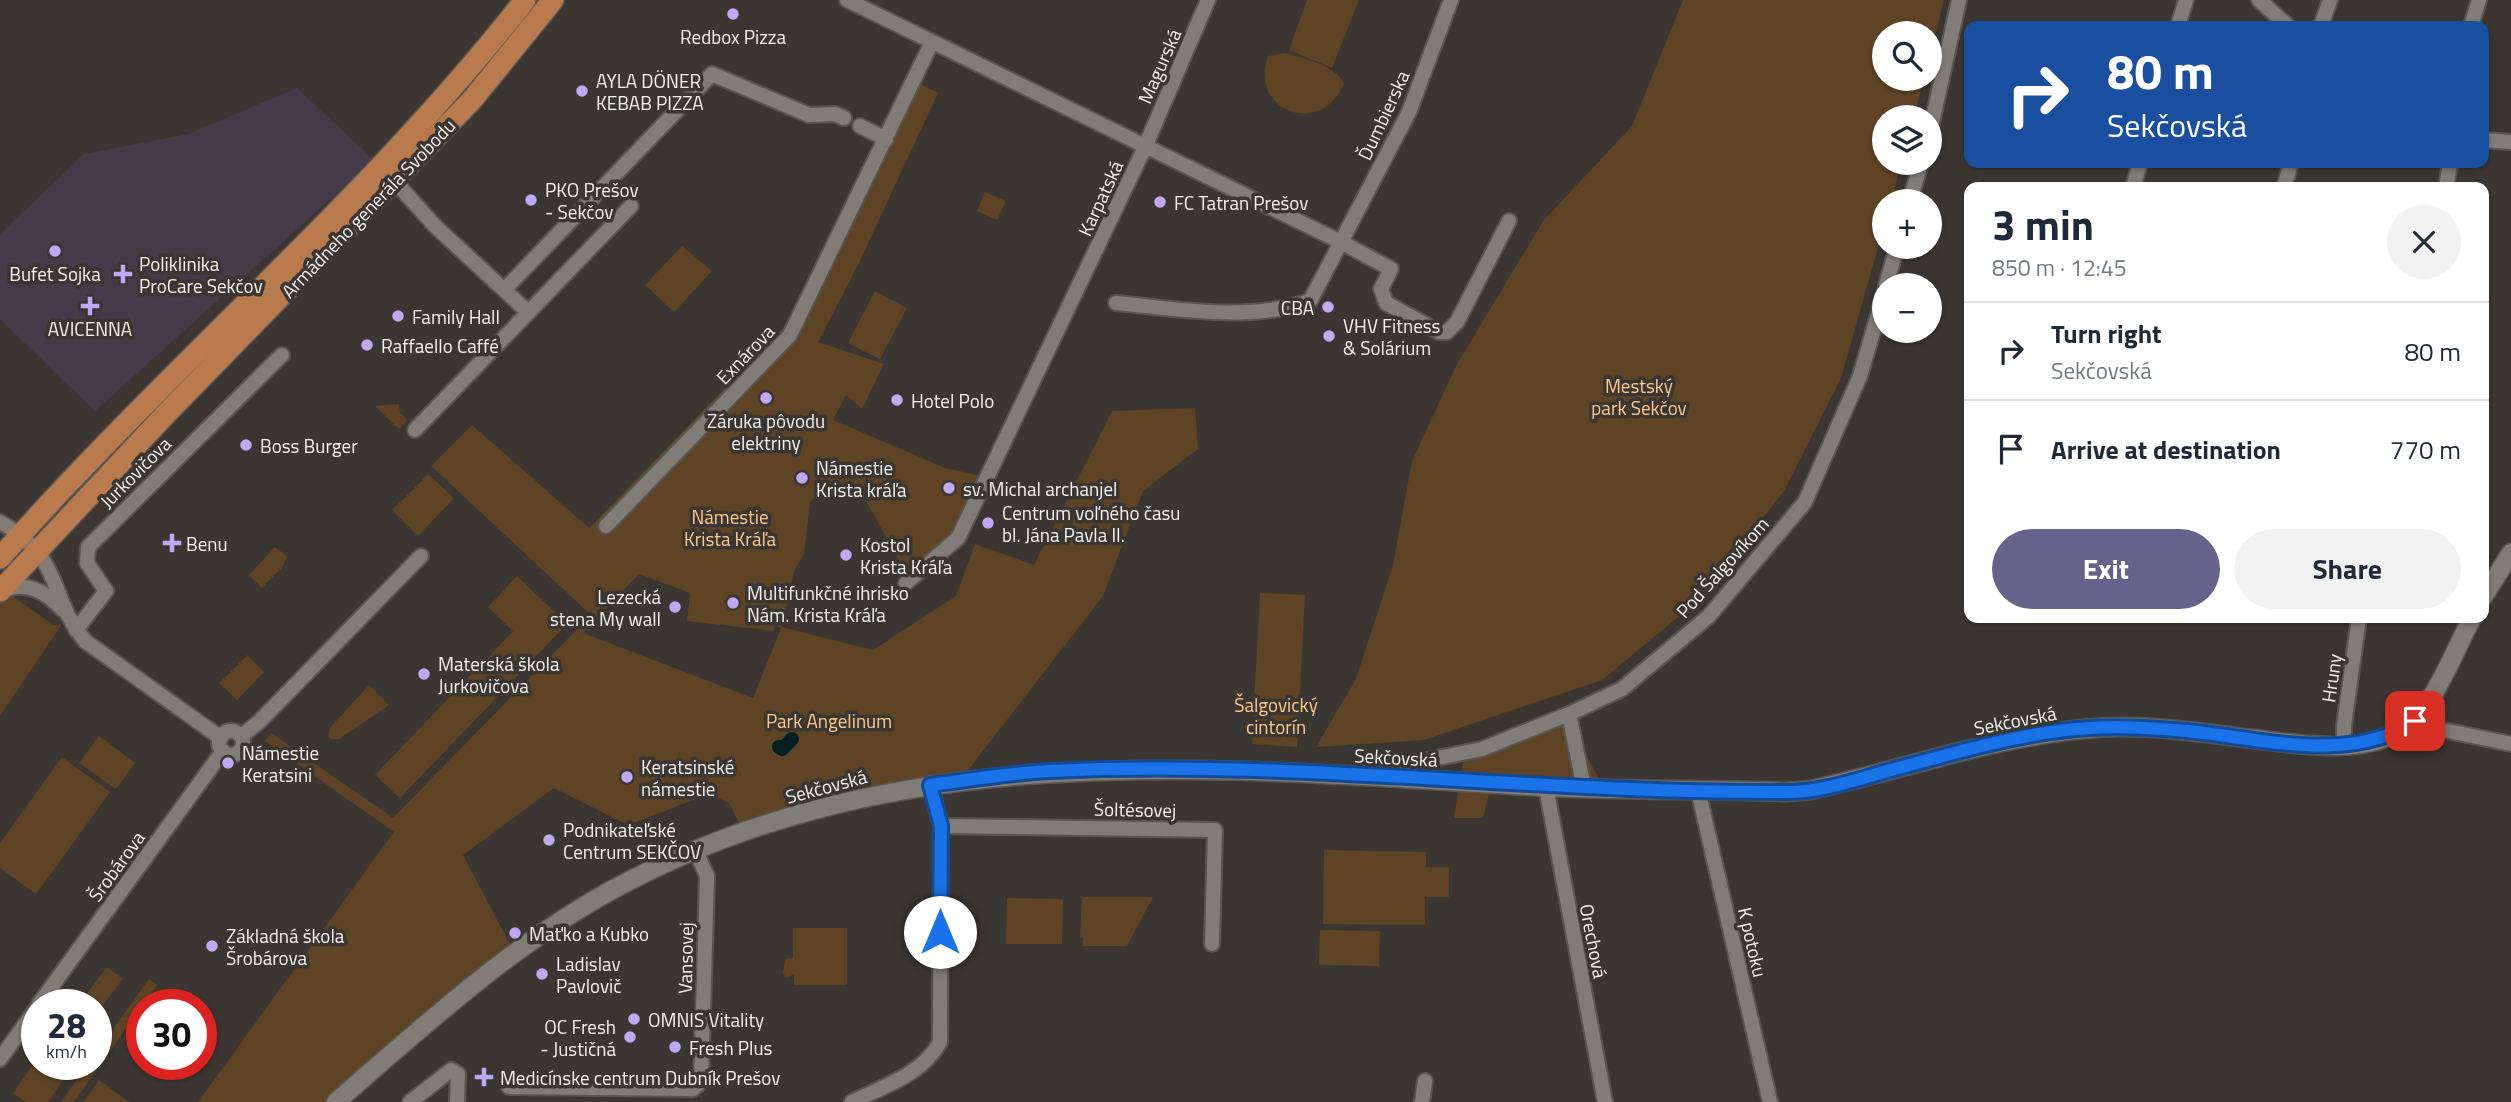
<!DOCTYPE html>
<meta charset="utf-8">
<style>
body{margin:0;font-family:"Titillium Web",sans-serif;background:#f2f2f3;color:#1f2937;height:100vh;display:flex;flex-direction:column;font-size:26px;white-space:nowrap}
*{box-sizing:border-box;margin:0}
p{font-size:23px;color:#747a83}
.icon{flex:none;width:38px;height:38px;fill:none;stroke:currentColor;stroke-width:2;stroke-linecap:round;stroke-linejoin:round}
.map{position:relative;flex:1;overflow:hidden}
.panel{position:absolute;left:1964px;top:182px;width:525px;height:441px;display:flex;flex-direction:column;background:#fff;border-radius:14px;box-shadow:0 2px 5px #0004}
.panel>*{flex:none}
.hud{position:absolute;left:1964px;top:21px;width:525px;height:147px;border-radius:14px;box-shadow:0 2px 5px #0004;background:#1a4fa0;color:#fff;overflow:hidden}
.tools{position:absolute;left:1872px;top:21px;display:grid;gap:14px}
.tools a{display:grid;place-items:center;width:70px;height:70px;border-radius:50%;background:#fff;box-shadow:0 2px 5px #0004;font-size:35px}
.speed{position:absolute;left:21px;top:989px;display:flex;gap:14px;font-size:35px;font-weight:700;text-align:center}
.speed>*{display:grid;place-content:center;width:91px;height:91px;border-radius:50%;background:#fff;box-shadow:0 2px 5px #0004;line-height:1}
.speed small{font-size:18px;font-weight:400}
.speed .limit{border:10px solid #d22;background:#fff;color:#111}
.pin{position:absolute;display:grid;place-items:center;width:60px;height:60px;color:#fff;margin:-30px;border-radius:14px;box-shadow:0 4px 10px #0006}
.me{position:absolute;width:77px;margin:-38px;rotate:0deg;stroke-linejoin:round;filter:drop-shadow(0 0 5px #0008)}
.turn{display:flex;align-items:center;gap:24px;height:147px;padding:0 28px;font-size:32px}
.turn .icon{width:91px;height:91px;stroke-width:2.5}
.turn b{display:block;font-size:49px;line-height:60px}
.round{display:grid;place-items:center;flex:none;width:74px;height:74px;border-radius:37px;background:#f2f2f3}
.overview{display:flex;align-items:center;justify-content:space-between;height:119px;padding:0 28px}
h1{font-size:42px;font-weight:700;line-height:52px}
.button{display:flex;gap:14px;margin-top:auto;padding:14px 28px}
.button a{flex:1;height:80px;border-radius:42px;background:#67628c;color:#fff;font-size:28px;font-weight:700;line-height:80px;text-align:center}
.button a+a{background:#f2f2f3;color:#1f2937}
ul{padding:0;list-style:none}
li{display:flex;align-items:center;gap:21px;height:98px;padding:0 28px;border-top:2px solid #e0e1e3}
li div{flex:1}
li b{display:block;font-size:26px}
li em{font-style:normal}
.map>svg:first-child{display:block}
</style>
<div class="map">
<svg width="2511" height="1102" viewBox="0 0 2511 1102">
<rect width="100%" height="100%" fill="#3b3631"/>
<!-- medical -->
<polygon fill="#443b4b" points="297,88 374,160 95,411 0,319 0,234 84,154 188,134"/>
<!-- green -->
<g fill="#5e4425" fill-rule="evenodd">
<polygon points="1307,0 1359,0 1332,68 1289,50"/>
<polygon points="1683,0 1944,0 1930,54 1930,33 1885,33 1885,79 1924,79 1914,117 1885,117 1885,163 1902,163 1891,201 1885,201 1885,223 1841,378 1784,491 1696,602 1602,680 1424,740 1316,747 1356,679 1393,565 1412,461 1457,364 1544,220 1632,126"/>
<path d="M1285,53C1304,59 1335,64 1344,84C1320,139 1248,110 1268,56Z"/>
<path d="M910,79L938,93L858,265L818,342L884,364L862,409L846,395L833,420L945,468L987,477L955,529L906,573L863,495L843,483L824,487L810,502L804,554L794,571L782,627L873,650L956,596L975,544L1034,565L1112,411L1195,408L1198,449L1143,491L1103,596L965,774L744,832L729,803L709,794L628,825L554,788L463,855L514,952L339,1102H198L394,832L265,741L271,733L393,818L591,615L431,466L472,425L589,528L795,316ZM639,574L690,593L687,621L774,631L775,625L781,628L753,698L583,633Z"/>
<polygon points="985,192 1006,201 997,220 977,211"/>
<polygon points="682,246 712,271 674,312 645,285"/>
<polygon points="875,291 907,308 880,359 848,343"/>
<polygon points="399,404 400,413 408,420 399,429 375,406"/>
<polygon points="428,474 454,498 418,536 392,510"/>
<polygon points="275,547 287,556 282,568 262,588 249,575"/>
<polygon points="517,576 567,624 400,798 375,775 513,631 488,607"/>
<polygon points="5,591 54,625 62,624 0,716 0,596"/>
<polygon points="1260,593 1305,595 1297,747 1252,744"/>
<polygon points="247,655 264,672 237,700 219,683"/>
<polygon points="369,685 389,705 339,739 331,739 328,736 330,728"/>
<polygon points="1567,713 1575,735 1603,786 1493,777 1483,818 1454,818 1465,748"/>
<polygon points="99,736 135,763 116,789 79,763"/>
<polygon points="62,757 110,792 36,894 0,868 0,843"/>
<polygon points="1324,850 1426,852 1426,867 1449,867 1449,897 1425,897 1425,925 1323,924"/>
<polygon points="1082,897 1153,897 1127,946 1083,946 1083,938 1080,937"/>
<polygon points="1007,898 1063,899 1062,944 1006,944"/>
<polygon points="793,928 847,928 847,985 794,985 794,975 786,977 783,974 785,959 793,958"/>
<polygon points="1320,930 1380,931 1379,966 1319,965"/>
<polygon points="107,967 123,979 96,1014 96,1004 79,1004"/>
<polygon points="149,979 157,985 74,1102 61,1102 88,1064 96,1064 96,1053"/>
<polygon points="37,1059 37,1064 74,1064 48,1102 25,1102 13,1093"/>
<polygon points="99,1080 129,1102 83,1102"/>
</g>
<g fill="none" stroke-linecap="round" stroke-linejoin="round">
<!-- canal -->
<polyline stroke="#002021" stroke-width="14" points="779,747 782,749 792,739"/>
<defs>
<g id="minor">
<polyline points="847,0 1341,242 1409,112 1451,0"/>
<polyline points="2259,0 2288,26"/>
<polyline points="2178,26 2186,0"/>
<polyline points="2321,26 2330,0"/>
<polyline points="2471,26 2479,0"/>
<polyline points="860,126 886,139"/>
<polyline points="1930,132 1959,0"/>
<polyline points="2483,140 2511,142"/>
<polyline points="389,175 436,227 528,312"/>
<polyline points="2133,187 2140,163"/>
<polyline points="2284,187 2291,163"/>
<polyline points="2446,187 2450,163"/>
<polyline points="1910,201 1921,163"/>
<polyline points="1886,285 1897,247"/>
<polyline points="505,289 712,74 809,115 835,114 844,118"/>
<path d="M1116,303C1180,309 1248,322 1310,301L1341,242L1391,269L1381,289L1386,303L1439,332H1447L1457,322L1509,221"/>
<polyline points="415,430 631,206"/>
<path d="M0,522C65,559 46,593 85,641L221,738"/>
<polyline points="606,526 790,335 932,42"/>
<polyline points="906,583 958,538 1145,147 1208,0"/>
<path d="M1,591C26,580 45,591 63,610"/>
<polyline points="76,630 106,591 87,563 88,547 282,355"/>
<polyline points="1569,714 1584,788"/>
<polyline points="2415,721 2438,729 2511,744"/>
<circle cx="231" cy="743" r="12"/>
<polyline points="241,736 259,722 421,556"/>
<polyline points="2344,745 2344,725 2359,618"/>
<polyline points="1359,769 1388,768 1482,749 1569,714 1622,689 1709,616 1805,502 1860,376 1885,291"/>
<polyline points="1546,787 1605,1102"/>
<polyline points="1698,790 1770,1102"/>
<polyline points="941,826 1215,830 1212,944"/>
<polyline points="39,1004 223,751"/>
<polyline points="0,1059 37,1008"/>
<polyline points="509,1087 693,1089 701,1082 707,876 696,851"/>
<polyline points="410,1102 451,1070 458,1074 457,1102"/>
<path d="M852,1102C884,1086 923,1074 940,1042L941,826L930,784"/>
<polyline points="1422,1102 1425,1081"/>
</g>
<g id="tertiary">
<polyline points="2483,597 2511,553"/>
<path d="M336,1102C421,1028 513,944 612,890C897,734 1219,768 1530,786C1615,791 1701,789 1786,792L1811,790C1901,770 1991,738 2084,729C2140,723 2197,732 2253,739C2299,744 2356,755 2399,732C2432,713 2454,651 2472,618"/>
</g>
<g id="primary">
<path d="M0,558C168,367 368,201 525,0"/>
<polyline points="0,591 164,416 472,100 553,0"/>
</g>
</defs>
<!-- minor casing -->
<use href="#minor" stroke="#595551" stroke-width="18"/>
<!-- tertiary casing -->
<use href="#tertiary" stroke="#595551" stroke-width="21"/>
<!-- primary casing -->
<use href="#primary" stroke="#595551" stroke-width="24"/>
<!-- minor -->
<use href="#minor" stroke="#827c76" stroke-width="14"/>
<!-- tertiary -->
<use href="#tertiary" stroke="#827c76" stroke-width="18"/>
<!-- primary -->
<use href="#primary" stroke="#b97b4e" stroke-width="21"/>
</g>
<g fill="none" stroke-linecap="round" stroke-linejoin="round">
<defs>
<path id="route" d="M940,932L941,826L930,785C969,780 1010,773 1049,771C1295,759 1541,794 1788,792C1822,792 1858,779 1891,770C1955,753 2023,732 2090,728C2122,726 2155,728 2187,731C2261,738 2349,765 2415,721"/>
</defs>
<!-- route casing -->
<use href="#route" stroke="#114b97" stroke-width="18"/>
<!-- route -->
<use href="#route" stroke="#1a73e8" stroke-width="12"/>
</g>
<!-- markers -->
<g fill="#c0a8f4" stroke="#3b3631" stroke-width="2.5">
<circle cx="733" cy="14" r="7"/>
<circle cx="582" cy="91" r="7"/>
<circle cx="531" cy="200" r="7"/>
<circle cx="1160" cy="202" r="7"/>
<circle cx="55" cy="251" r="7"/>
<path d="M119.5 263.5h7v7h7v7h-7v7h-7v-7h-7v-7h7z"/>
<path d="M86.5 295.5h7v7h7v7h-7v7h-7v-7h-7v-7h7z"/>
<circle cx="1328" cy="307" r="7"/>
<circle cx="398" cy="316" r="7"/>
<circle cx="1329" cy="336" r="7"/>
<circle cx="367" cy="345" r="7"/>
<circle cx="766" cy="398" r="7"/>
<circle cx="897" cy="400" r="7"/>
<circle cx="246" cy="445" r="7"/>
<circle cx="802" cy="478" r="7"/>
<circle cx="949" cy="488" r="7"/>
<circle cx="988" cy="523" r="7"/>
<path d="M168.5 532.5h7v7h7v7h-7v7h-7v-7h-7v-7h7z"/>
<circle cx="846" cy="555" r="7"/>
<circle cx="733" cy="603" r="7"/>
<circle cx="675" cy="607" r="7"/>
<circle cx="424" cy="674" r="7"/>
<circle cx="228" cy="763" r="7"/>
<circle cx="627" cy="777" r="7"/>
<circle cx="549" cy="840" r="7"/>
<circle cx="515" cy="933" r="7"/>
<circle cx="212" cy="946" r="7"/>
<circle cx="542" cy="974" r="7"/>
<circle cx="634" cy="1019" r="7"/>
<circle cx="630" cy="1037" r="7"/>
<circle cx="675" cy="1047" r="7"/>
<path d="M480.5 1066.5h7v7h7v7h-7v7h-7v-7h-7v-7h7z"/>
</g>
<g text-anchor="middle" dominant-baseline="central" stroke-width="7" stroke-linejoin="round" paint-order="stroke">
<!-- poi labels -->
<g font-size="19" fill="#f5f2ef" stroke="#3b3631" text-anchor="start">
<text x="733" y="36" text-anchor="middle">Redbox Pizza</text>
<text x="596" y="80">AYLA DÖNER<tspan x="596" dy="22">KEBAB PIZZA</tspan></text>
<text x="545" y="189">PKO Prešov<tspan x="545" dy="22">- Sekčov</tspan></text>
<text x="1174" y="202">FC Tatran Prešov</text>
<text x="139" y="263">Poliklinika<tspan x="139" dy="22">ProCare Sekčov</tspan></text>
<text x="55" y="273" text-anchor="middle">Bufet Sojka</text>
<text x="1314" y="307" text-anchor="end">CBA</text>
<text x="412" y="316">Family Hall</text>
<text x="1343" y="325">VHV Fitness<tspan x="1343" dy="22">&amp; Solárium</tspan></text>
<text x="90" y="328" text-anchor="middle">AVICENNA</text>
<text x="381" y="345">Raffaello Caffé</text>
<text x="911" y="400">Hotel Polo</text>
<text x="766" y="420" text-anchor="middle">Záruka pôvodu<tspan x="766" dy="22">elektriny</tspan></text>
<text x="260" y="445">Boss Burger</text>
<text x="816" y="467">Námestie<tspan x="816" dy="22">Krista kráľa</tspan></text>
<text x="963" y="488">sv. Michal archanjel</text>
<text x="1002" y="512">Centrum voľného času<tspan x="1002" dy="22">bl. Jána Pavla II.</tspan></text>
<text x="186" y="543">Benu</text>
<text x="860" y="544">Kostol<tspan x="860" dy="22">Krista Kráľa</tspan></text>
<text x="747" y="592">Multifunkčné ihrisko<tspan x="747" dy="22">Nám. Krista Kráľa</tspan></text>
<text x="661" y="596" text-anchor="end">Lezecká<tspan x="661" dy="22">stena My wall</tspan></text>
<text x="438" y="663">Materská škola<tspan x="438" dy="22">Jurkovičova</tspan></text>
<text x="242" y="752">Námestie<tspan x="242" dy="22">Keratsini</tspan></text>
<text x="641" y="766">Keratsinské<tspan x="641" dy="22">námestie</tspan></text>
<text x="563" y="829">Podnikateľské<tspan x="563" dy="22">Centrum SEKČOV</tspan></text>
<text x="529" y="933">Maťko a Kubko</text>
<text x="226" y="935">Základná škola<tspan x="226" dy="22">Šrobárova</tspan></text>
<text x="556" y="963">Ladislav<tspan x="556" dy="22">Pavlovič</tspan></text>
<text x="648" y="1019">OMNIS Vitality</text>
<text x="616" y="1026" text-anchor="end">OC Fresh<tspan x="616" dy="22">- Justičná</tspan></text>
<text x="689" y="1047">Fresh Plus</text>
<text x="500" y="1077">Medicínske centrum Dubník Prešov</text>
</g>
<!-- street labels -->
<g font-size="19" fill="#f5f2ef" stroke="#3b3631">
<text transform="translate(1159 66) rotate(-66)">Magurská</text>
<text transform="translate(1383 115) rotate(-65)">Ďumbierska</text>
<text transform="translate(1100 198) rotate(-65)">Karpatská</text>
<text transform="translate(368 208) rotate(-46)">Armádneho generála Svobodu</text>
<text transform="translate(745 354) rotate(-46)">Exnárova</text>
<text transform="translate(135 472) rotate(-45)">Jurkovičova</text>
<text transform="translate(1722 567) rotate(-48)">Pod Šalgovíkom</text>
<text transform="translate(2331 678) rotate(-82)">Hruny</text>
<text transform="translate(2015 720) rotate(-11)">Sekčovská</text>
<text transform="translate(1396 757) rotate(3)">Sekčovská</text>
<text transform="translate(826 786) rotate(-15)">Sekčovská</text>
<text transform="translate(1135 809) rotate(1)">Šoltésovej</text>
<text transform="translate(116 866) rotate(-54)">Šrobárova</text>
<text transform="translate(1594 941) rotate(79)">Orechová</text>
<text transform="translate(1753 942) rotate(77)">K potoku</text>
<text transform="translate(685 958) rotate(-89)">Vansovej</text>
</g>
<!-- park labels -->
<g font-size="19" fill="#fec98d" stroke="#3b3631">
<text x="1639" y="385">Mestský<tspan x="1639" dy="22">park Sekčov</tspan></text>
<text x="730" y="516">Námestie<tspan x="730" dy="22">Krista Kráľa</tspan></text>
<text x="1276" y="704">Šalgovický<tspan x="1276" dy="22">cintorín</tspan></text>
<text x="829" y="720">Park Angelinum</text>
</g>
</g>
</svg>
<div class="tools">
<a><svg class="icon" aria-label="search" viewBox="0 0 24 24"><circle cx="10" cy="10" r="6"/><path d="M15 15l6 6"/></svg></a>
<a><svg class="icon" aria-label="layers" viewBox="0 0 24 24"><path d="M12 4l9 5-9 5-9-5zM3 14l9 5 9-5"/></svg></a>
<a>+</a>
<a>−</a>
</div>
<div class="speed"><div>28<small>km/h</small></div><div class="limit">30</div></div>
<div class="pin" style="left:2415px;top:721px;background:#d93025"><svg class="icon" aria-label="arrive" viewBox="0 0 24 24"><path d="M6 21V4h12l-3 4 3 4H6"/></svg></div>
<svg class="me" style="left:940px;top:932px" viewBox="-20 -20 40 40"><circle r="19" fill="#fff"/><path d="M0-13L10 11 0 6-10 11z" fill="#1a73e8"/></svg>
<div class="hud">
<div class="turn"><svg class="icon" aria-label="right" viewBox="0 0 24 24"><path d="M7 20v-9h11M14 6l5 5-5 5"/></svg><div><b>80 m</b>Sekčovská</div></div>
</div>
<section class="panel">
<div class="overview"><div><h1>3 min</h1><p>850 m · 12:45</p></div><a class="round"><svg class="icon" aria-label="close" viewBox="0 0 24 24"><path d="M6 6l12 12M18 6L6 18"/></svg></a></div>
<ul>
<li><svg class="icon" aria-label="right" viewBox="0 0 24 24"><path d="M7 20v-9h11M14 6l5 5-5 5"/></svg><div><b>Turn right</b><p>Sekčovská</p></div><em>80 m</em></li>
<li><svg class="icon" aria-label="arrive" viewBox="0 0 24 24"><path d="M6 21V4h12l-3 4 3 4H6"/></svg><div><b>Arrive at destination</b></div><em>770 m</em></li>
</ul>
<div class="button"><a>Exit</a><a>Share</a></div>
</section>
</div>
